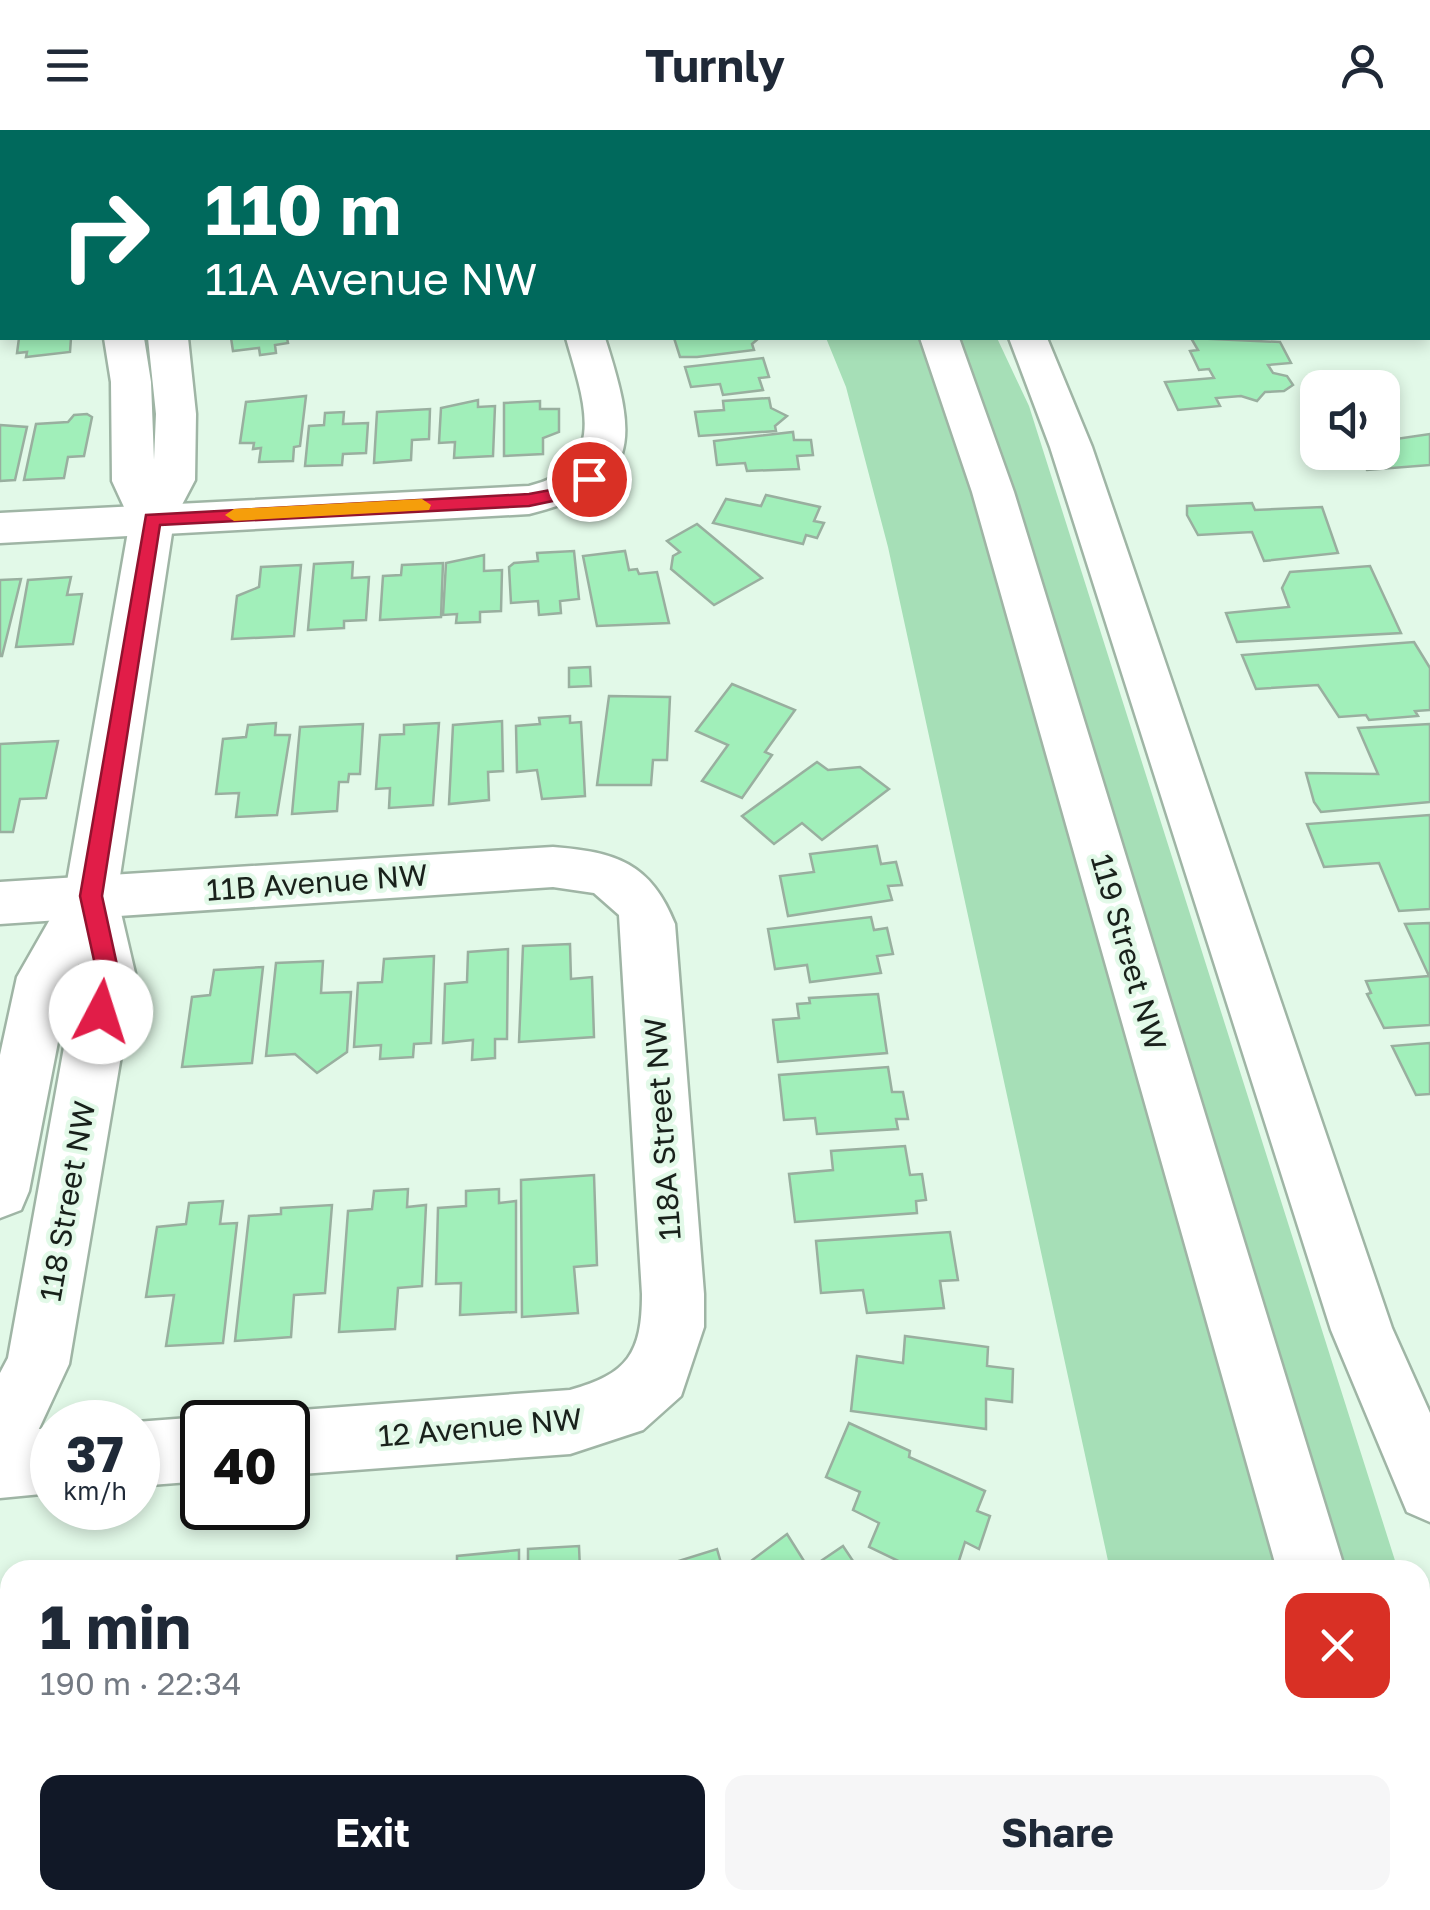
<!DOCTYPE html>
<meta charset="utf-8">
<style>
body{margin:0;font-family:"Golos Text",sans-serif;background:#f6f6f7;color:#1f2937;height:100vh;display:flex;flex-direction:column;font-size:38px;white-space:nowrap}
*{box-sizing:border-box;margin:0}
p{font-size:32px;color:#747a83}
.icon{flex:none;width:55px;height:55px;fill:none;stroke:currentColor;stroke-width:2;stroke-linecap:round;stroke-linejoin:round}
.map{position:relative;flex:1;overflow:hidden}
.side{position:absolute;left:0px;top:1430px;width:1430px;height:350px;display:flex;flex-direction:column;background:#fff;border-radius:30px 30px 0 0;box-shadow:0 5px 15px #0003}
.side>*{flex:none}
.hud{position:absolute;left:0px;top:0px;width:1430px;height:210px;box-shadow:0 5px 15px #0003;background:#00695c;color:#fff;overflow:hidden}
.tools{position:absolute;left:1300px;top:240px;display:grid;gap:20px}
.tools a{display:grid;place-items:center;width:100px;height:100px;border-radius:20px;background:#fff;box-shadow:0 5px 15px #0003;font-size:50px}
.speed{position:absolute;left:30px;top:1270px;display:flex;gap:20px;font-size:50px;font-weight:700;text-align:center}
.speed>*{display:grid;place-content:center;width:130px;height:130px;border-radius:50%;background:#fff;box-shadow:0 5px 15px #0003;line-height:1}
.speed small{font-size:25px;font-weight:400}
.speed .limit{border:5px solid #111;border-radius:15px;background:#fff;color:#111}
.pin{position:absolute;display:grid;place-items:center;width:85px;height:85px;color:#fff;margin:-42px;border:5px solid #fff;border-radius:50%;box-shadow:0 2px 10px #0007}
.me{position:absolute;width:110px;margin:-55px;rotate:5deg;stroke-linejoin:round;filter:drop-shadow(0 0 8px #0008)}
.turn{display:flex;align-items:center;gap:35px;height:210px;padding:0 40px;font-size:45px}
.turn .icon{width:130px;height:130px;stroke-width:2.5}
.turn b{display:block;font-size:70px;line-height:85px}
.round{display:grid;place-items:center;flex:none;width:105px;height:105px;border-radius:20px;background:#f6f6f7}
.summary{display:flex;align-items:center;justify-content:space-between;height:170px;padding:0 40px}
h1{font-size:60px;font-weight:700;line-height:75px}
.cta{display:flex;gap:20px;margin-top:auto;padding:20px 40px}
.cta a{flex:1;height:115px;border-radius:20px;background:#111827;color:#fff;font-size:40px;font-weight:700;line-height:115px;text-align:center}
.cta a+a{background:#f6f6f7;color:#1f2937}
header{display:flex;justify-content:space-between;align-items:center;height:130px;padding:0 40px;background:#fff;font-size:45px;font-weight:700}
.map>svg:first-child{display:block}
</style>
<header><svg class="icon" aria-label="menu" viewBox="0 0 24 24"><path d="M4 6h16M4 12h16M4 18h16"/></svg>Turnly<svg class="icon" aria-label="person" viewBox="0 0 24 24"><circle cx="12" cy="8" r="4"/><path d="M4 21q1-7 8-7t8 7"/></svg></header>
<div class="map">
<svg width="1430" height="1780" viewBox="0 0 1430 1780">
<rect width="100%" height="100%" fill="#e2f9e8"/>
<!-- green -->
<g fill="#a6dfb7">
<polygon points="1219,0 1430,0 1430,189 1428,2"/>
<polygon points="826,208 997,208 1029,276 1398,1440 1110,1440 888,417 846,257"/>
<polygon points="1420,1510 1430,1541 1430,1780 1183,1780 1181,1770 1420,1770"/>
</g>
<!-- building -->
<g fill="#a1efba" stroke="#99af9f" stroke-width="2.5">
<polygon points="1004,0 1101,0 1101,1 1006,2"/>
<polygon points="19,208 71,208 70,222 26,227 27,222 17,223"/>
<polygon points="231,208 287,208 288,213 275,215 276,223 260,225 259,218 233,221"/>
<polygon points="674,208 759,208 752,214 754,220 697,227 680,227"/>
<polygon points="1191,208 1280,212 1291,233 1268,235 1273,243 1287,246 1293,255 1284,261 1265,262 1257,271 1241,266 1216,268 1220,276 1178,280 1165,252 1214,248 1209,239 1199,240 1190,221 1198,220"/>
<polygon points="763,228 769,247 759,248 763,260 723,265 720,254 691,257 685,237"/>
<polygon points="306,266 300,316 294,317 293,331 259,332 261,318 253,319 254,313 240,313 246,272"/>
<polygon points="769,268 771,278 787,286 775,296 776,301 699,306 695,282 724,280 723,271"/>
<polygon points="478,270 478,277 495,276 493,326 454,328 455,312 439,313 441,278"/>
<polygon points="540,271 540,279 559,279 559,302 543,308 543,324 504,326 504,273"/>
<polygon points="430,279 429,309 412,310 411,330 374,333 377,282"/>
<polygon points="344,282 343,294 368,293 366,323 343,324 342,335 305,336 309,296 324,295 325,283"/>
<polygon points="87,284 92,287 84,326 68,327 64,348 24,350 36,294 68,292 74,285"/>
<polygon points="0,295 27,297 15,350 0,351"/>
<polygon points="793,302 794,310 811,310 813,325 797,326 799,339 747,341 745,333 717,335 714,311"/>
<polygon points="1430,304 1430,335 1367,340 1355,322 1382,322 1382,311"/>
<polygon points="766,365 820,377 814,391 824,393 817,408 806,405 803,414 713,393 726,369 761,376"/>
<polygon points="1252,373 1255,380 1322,377 1338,423 1264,431 1252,402 1198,405 1187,385 1187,376"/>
<polygon points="697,394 762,448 714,475 671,439 673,426 680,422 667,411"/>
<polygon points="574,421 579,469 560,471 561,483 539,485 538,471 511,473 509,437 514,433 538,431 537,423"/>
<polygon points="625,421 629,440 637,439 639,444 657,442 669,493 597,496 583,426"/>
<polygon points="484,425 484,441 502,440 501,481 480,482 480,492 456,493 457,484 443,485 446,433"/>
<polygon points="353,432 352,448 369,447 366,490 344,491 344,498 308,500 314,434"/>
<polygon points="443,433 441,487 380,490 383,446 401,445 402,435"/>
<polygon points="301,435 294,506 232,509 237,466 259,457 261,437"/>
<polygon points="1370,436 1401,503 1237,512 1226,483 1289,477 1282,458 1290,442"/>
<polygon points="71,447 67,465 82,464 73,514 16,517 28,450"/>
<polygon points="21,449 2,526 0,526 0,450"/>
<polygon points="1414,512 1430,538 1430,580 1415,581 1418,586 1369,590 1366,585 1339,587 1318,555 1256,559 1242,525"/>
<polygon points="590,537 591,556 569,557 569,538"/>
<polygon points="732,554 795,580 765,622 772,625 742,668 702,651 728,615 696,601"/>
<polygon points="609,566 670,567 667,630 653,630 651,655 597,655"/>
<polygon points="570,586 570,593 581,592 585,666 542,669 537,640 517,642 516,596 540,594 539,588"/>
<polygon points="502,591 503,641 488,642 489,670 449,674 453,595"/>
<polygon points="276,593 275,605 290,605 277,685 236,687 239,663 216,664 223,609 246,607 248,595"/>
<polygon points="439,593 433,675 389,678 390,658 376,659 380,605 404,604 404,595"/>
<polygon points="363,594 360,644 349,644 348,652 339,652 337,681 292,684 300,597"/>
<polygon points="1430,594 1430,672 1321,682 1314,672 1306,643 1378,644 1358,598"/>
<polygon points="58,611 46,668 20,669 13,702 0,702 0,614"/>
<polygon points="817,632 828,640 860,637 889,659 822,710 802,693 774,714 742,686"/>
<polygon points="1430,685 1430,779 1399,781 1379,733 1324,737 1307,694"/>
<polygon points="877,716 881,734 896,732 902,755 888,756 892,770 788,786 780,746 814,742 810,724"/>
<polygon points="871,787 874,800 887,798 893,824 877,826 881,843 810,852 807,835 775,839 768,799"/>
<polygon points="1430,793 1430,895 1384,898 1367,864 1371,863 1366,851 1429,846 1405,794"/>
<polygon points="570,814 571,849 592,847 594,907 519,912 523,816"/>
<polygon points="508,819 507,909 495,909 495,928 472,930 473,910 443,913 445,854 467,852 468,822"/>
<polygon points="434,826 431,913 414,914 413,927 380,929 381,915 354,917 358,853 382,852 384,829"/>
<polygon points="323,831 321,863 351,862 347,922 317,943 295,924 266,926 276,833"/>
<polygon points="263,837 252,933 182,937 192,867 210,865 214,840"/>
<polygon points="878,864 887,923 778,932 773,890 799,888 797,874 810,873 809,868"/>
<polygon points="1430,913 1430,964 1416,965 1392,916"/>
<polygon points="888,937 892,962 903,962 908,989 896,989 898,999 817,1004 815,988 784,990 779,945"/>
<polygon points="905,1016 910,1045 922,1044 926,1070 916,1071 917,1083 795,1092 789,1044 833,1040 831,1021"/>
<polygon points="594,1045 597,1135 574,1137 578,1183 522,1187 521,1050"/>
<polygon points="408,1059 407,1077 426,1075 422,1156 398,1158 395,1199 339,1202 348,1081 372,1079 374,1061"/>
<polygon points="499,1059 499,1073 516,1071 516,1182 460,1185 461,1153 436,1154 438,1078 466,1076 466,1061"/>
<polygon points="223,1071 220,1094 237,1093 223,1213 166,1216 174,1165 146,1167 157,1097 186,1094 189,1073"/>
<polygon points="332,1075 325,1163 294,1165 291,1207 235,1211 249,1086 281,1084 281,1078"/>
<polygon points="950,1102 958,1150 940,1151 944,1178 867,1183 863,1160 821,1163 816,1111"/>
<polygon points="905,1206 988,1217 987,1236 1013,1239 1012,1272 986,1269 986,1299 851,1281 857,1226 903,1233"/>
<polygon points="849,1293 910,1321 909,1327 985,1361 977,1381 990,1386 979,1419 965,1412 956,1440 917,1440 869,1417 879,1393 853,1380 860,1362 826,1347"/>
<polygon points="787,1404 809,1439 843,1416 859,1440 739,1440"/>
<polygon points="579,1416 580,1440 528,1440 528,1419"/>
<polygon points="717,1419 723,1440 657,1440 656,1438"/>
<polygon points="519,1420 519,1440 457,1440 457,1426"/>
<polygon points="380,1433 380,1440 321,1440 321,1437"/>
<polygon points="855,1770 877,1770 896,1780 851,1780"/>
</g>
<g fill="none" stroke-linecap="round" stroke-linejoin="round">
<defs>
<g id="minor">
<polygon points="895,0 929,0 930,2 896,2"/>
<rect x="0" y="117" width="2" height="22"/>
<path d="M566,208H605C637,308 644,356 529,384L0,413V383L529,356C611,336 583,269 566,208Z"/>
<polygon points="1009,208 1047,208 1092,317 1392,1198 1430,1283 1430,1392 1407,1382 1331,1200 1050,317"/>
<path d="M553,717C616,722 651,733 675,794L704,1164V1197L681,1266L643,1300L570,1324L288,1345V1292H264L288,1281L570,1260C628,1244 642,1223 642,1164L619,785L594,763L553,757L0,794V752Z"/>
<polygon points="202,1287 216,1292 202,1292 202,1351 138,1356 136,1292"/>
<polygon points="52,1298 52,1363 0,1368 0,1302"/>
</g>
<g id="tertiary">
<rect x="53" y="0" width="34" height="2"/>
<polygon points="798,0 832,0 833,2 799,2"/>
<polygon points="104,208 144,208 151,252 154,330 156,284 148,208 188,208 196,284 195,350 174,390 117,766 135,843 69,1234 23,1333 0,1342 0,1243 8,1228 79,834 70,850 29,1061 21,1080 0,1088 0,925 17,847 65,763 130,390 112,351 111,252"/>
<polygon points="920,208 959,208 1014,362 1345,1440 1277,1440 972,362"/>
<polygon points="1420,1737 1430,1741 1430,1780 1373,1780 1370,1770 1420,1770"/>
</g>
</defs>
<!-- minor casing -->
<use href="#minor" stroke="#9fb5a5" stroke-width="5"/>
<!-- tertiary casing -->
<use href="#tertiary" stroke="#9fb5a5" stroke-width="5"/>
<!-- minor -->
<use href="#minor" fill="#fff" fill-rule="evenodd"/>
<!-- tertiary -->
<use href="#tertiary" fill="#fff" fill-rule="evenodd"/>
</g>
<!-- route -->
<polygon fill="#e11d48" stroke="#92132f" stroke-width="2.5" points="589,343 595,345 595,353 567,368 529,376 160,395 102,766 119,844 109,889 93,889 90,882 97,844 80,766 146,385 529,364 556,359"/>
<!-- slow -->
<polygon fill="#f59e0b" points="422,369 431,375 429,380 234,391 225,385 234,379"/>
<g text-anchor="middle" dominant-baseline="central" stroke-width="9" stroke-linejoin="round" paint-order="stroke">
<!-- street labels -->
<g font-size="30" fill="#19211b" stroke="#e2f9e8">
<text transform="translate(317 752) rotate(-4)">11B Avenue NW</text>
<text transform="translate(1129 822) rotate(74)">119 Street NW</text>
<text transform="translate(662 999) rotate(-94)">118A Street NW</text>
<text transform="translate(67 1071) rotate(-80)">118 Street NW</text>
<text transform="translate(480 1297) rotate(-5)">12 Avenue NW</text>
</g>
</g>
</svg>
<div class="tools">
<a><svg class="icon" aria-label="sound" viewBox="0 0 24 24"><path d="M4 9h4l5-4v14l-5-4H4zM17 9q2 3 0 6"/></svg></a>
</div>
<div class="speed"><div>37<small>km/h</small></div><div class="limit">40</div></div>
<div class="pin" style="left:589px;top:349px;background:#d93025"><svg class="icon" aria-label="arrive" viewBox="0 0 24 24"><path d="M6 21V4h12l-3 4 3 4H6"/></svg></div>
<svg class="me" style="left:101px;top:882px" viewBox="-20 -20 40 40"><circle r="19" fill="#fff"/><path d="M0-13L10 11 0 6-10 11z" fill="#e11d48"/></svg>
<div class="hud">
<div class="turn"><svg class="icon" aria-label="right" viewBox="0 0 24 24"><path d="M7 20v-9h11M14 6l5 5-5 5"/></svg><div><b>110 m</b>11A Avenue NW</div></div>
</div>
<section class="side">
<div class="summary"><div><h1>1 min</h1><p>190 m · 22:34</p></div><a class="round" style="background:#d93025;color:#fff"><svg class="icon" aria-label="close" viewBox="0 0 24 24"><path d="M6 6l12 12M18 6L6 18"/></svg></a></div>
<div class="cta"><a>Exit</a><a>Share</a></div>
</section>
</div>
